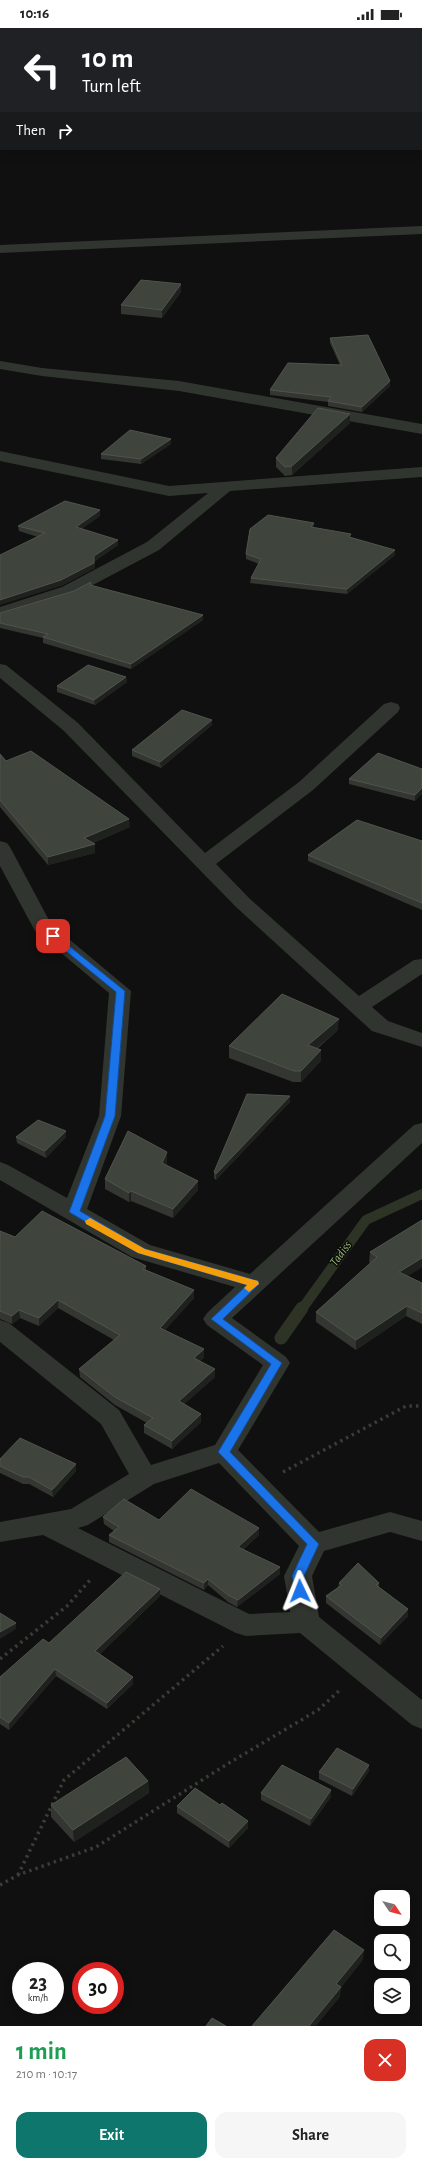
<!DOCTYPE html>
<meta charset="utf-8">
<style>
body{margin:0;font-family:"Alegreya Sans",sans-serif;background:#f6f6f6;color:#222;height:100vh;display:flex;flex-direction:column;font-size:15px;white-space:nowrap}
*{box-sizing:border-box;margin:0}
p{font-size:13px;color:#767676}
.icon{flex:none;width:22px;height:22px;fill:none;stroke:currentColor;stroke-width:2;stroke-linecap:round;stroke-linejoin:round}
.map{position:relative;height:1998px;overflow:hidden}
.sheet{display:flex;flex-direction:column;background:#fff;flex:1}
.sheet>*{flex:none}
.hud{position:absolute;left:0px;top:0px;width:422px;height:122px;box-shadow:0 2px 10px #0003;background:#202124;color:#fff;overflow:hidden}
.needle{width:26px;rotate:125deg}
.fabs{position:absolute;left:374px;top:1862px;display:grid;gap:8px}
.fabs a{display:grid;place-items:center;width:36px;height:36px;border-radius:8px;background:#fff;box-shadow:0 2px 10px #0003;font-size:20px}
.speed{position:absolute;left:12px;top:1934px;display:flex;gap:8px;font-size:20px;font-weight:700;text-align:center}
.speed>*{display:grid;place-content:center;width:52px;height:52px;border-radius:50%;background:#fff;box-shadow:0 2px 10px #0003;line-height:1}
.speed small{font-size:10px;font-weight:400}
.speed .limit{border:6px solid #d22;background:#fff;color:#111}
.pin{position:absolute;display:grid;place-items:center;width:34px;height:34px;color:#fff;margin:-17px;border-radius:8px;box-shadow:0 2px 6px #0006}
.me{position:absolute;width:44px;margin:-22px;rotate:358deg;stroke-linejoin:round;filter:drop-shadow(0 0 3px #0008)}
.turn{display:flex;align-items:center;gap:14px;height:84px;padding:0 16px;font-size:18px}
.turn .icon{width:52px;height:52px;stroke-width:2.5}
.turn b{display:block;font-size:28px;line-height:34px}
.then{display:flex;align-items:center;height:38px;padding:0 16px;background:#0003;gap:8px;font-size:15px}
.round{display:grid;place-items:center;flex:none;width:42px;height:42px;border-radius:12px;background:#f6f6f6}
.headline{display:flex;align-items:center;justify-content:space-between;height:68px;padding:0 16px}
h1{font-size:24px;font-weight:700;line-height:30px;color:#1e9e55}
.primary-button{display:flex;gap:8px;margin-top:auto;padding:8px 16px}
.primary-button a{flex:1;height:46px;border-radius:12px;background:#0f766e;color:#fff;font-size:16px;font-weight:700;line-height:46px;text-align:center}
.primary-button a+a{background:#f6f6f6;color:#222}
.status{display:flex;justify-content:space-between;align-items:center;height:28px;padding:0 20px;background:#fff;direction:ltr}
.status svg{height:11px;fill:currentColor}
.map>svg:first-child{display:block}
</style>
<div class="status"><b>10:16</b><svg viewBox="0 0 49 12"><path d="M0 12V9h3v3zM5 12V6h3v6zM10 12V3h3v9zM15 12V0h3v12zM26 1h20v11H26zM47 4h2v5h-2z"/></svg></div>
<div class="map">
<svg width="422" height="1998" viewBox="0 0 422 1998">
<rect width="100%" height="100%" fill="#0f100f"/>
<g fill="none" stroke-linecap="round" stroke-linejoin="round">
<!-- stream-far1 -->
<polyline stroke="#2e3425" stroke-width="10" points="302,1281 366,1192 422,1166"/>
<!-- stream -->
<polyline stroke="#2e3425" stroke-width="13" points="281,1310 302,1280"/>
<!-- path -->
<g stroke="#383d35" stroke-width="3.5" stroke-dasharray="2.5 4" stroke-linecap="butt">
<polyline points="283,1444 406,1378 422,1378"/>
<polyline points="0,1631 67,1578 91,1551"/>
<polyline points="18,1847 64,1752 223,1618"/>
<polyline points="0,1857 18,1847 96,1819 229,1735 318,1682 341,1661"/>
</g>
<!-- minor -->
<g fill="#31352f" fill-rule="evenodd">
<polygon points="65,0 77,0 64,1"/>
<rect x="0" y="46" width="1" height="6"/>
<polygon points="422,198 422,206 0,225 0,217"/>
<polygon points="0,333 42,340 179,353 422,396 422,406 179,363 42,348 0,341"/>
<polygon points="0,423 169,458 422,439 422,449 230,463 159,522 74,567 0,590 0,579 62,559 147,514 208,465 169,468 0,433"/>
<polygon points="0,636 6,637 78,695 205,825 299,754 384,676 391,674 398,676 400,680 398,684 313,762 216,836 250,871 359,968 414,932 422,931 422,946 372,979 388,993 422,1005 422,1019 372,1003 236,879 64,703 0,650"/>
<path d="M0,813L7,815L10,819L51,896L131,963L121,1088L87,1181L150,1217L250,1246L414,1097L422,1095V1115L232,1290L286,1329L290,1335L238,1422L319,1504L390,1484L422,1493V1513L390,1504L324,1523L312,1548L319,1589L422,1672V1701L412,1697L300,1605L246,1608L236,1605L43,1507L0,1514V1494L71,1481L129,1446L101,1396L0,1314V1292L9,1295L119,1382L151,1437L215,1417L263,1337L207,1297L203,1291L207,1285L235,1259L132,1229L0,1152V1134L8,1137L67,1170L99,1088L109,965L35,903L0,838ZM219,1435L299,1518L284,1548L290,1584L249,1586L78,1500L88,1497L154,1456Z"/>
</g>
<!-- major -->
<g fill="#4d554b" fill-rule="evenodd">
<polygon points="405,0 417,0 418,1 406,1"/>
<rect x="421" y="15" width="1" height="8"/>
</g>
</g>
<!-- wall -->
<g fill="#333631">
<polygon points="181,264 162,290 121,286 121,277"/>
<polygon points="330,310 390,353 390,358 362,384 328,378 328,374 270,367 270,362 340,337 330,315"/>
<polygon points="350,395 292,447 285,448 276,439 276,430"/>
<polygon points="171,411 171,416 141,436 101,431 101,426"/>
<polygon points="100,488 81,501 118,517 95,533 95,540 61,558 38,509 19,503 18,498"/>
<polygon points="314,495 314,500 351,509 395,527 347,566 250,555 251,550 259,536 246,531 246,526"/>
<polygon points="91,558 203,587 203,592 131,641 43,615 43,610 0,600 0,585"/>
<polygon points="126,649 127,654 95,677 57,664 57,658"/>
<polygon points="212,697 161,740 132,728 132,722"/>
<polygon points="0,726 6,733 130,799 93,815 95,816 95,825 48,837 0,779"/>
<polygon points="422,741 415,773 349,756 349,751"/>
<polygon points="422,813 422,882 308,833 308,827"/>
<polygon points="338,1002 317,1021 321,1022 321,1033 301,1054 293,1054 229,1030 229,1018"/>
<polygon points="290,1068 290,1074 216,1152 214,1150 214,1144"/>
<polygon points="66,1103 66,1109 46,1130 17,1115 16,1109"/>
<polygon points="167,1133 166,1137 198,1153 198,1162 173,1190 131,1173 129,1174 105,1161 105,1151"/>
<polygon points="422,1192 422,1239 407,1248 422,1255 422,1296 406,1288 356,1322 316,1294 316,1284 371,1235 369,1234 370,1224"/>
<polygon points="0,1203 15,1209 146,1238 146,1242 194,1262 194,1270 165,1302 204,1321 204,1329 200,1333 215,1349 184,1376 201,1386 201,1394 172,1421 144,1405 144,1397 147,1395 115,1377 80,1349 79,1341 114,1312 58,1280 39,1298 20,1290 12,1296 0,1291"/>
<polygon points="0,1431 76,1436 76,1443 53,1469 29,1456 23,1456 0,1445"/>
<polygon points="103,1489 159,1492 259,1500 259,1507 243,1522 280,1539 280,1546 237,1579 228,1574 208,1557 204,1562 109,1514 109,1507 114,1503 104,1496"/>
<polygon points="339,1555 379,1555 379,1559 408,1581 408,1588 380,1617 326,1575 326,1568 338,1559"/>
<polygon points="160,1568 100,1626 133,1649 133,1656 107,1681 56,1648 9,1702 0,1696 0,1649 49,1615"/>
<polygon points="369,1737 369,1743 352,1768 319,1751 319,1744"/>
<polygon points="148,1753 149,1765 74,1814 51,1789 51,1777"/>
<polygon points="261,1765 331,1769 310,1798 261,1772"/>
<polygon points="177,1778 248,1793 248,1800 229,1820 177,1785"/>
</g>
<!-- shaded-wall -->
<g fill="#1f211f">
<polygon points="181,256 181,264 162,290 162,282"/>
<polygon points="390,353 390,358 362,384 362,379"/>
<polygon points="350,386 350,395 292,447 292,438"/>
<polygon points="171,411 171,416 141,436 141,431"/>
<polygon points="100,482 100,488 76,505 76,499"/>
<polygon points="314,495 314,500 311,499"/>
<polygon points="118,512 118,517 95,533 95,540 61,558 0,577 0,572 94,528"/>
<polygon points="395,522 395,527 347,566 347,561"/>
<polygon points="203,587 203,592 131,641 131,636"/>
<polygon points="126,649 127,654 95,677 94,672"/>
<polygon points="212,692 212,697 161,740 160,734"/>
<polygon points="422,760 422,766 415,773 415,767"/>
<polygon points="129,791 130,799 85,818 84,810"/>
<polygon points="95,816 95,825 48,837 48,829"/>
<polygon points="339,991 338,1002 307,1028 308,1017"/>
<polygon points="321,1022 321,1033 301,1054 301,1043"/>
<polygon points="290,1068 290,1074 216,1152 216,1146"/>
<polygon points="66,1103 66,1109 46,1130 45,1123"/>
<polygon points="167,1124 167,1133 163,1144 162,1135"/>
<polygon points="198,1153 198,1162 173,1190 173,1181"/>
<polygon points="131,1163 131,1173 129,1174 129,1165"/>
<polygon points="422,1230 422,1239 399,1254 399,1244"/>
<polygon points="194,1262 194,1270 160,1308 160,1300"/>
<polygon points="58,1272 58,1280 39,1298 39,1290"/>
<polygon points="407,1278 406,1288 356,1322 356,1312"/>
<polygon points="19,1282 20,1290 12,1296 12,1288"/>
<polygon points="204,1321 204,1329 194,1338 194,1330"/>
<polygon points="215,1341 215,1349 179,1381 179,1373"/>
<polygon points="201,1386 201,1394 172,1421 172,1413"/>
<polygon points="76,1436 76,1443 53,1469 52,1462"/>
<polygon points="259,1500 259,1507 238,1526 238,1519"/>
<polygon points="280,1539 280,1546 237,1579 238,1572"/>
<polygon points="208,1551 208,1557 204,1562 204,1555"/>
<polygon points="160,1561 160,1568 96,1630 95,1623"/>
<polygon points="408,1581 408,1588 380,1617 381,1610"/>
<polygon points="16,1595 16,1601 0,1611 0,1604"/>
<polygon points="55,1641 56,1648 9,1702 9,1695"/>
<polygon points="133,1649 133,1656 107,1681 107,1675"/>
<polygon points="369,1737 369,1743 352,1768 353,1761"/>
<polygon points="148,1753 149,1765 74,1814 73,1802"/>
<polygon points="331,1762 331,1769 310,1798 311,1791"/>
<polygon points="248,1793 248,1800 229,1820 229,1813"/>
<polygon points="364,1922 363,1932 341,1960 340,1969 316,1998 309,1998 336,1956"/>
</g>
<!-- building -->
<g fill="#3f443d" stroke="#4f554c">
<rect x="0" y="2" width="1" height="11"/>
<polygon points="141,252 181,256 162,282 121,277"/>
<polygon points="368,307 390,353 362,379 328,373 331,369 270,362 288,335 342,337 330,310"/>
<polygon points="318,380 350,386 292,438 285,439 276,430"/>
<polygon points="130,402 171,411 141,431 101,426"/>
<polygon points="65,473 100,482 76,499 118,512 94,528 94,535 61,552 0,572 0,527 45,505 18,498"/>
<polygon points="268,487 314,495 311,499 351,506 349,509 395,522 347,561 251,550 261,531 246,526 250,501"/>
<polygon points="91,554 90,557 203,587 131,636 43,609 48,606 0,595 0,585 74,563"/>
<polygon points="88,637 126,649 94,672 57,658"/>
<polygon points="182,682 212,692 160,734 132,722"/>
<polygon points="31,723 129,791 84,810 95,816 48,829 0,772 0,726 6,733"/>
<polygon points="378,725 422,741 422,760 415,767 349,751"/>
<polygon points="357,792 422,813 422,875 308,827"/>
<polygon points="282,966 339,991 308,1017 321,1022 301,1043 294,1043 229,1018"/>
<polygon points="247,1066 290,1068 216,1146 214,1144"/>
<polygon points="38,1092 66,1103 45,1123 16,1109"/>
<polygon points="128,1103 167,1124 162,1135 198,1153 173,1181 131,1163 129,1165 105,1151"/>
<polygon points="42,1183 146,1238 143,1241 194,1262 160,1300 204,1321 194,1330 215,1341 179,1373 201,1386 172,1413 144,1397 153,1390 115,1369 79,1341 120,1307 58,1272 39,1290 19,1282 12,1288 0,1283 0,1203 15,1209"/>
<polygon points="422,1192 422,1230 399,1244 422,1255 422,1285 407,1278 356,1312 316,1284 377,1229 370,1224"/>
<polygon points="20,1410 76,1436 52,1462 29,1449 23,1449 0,1438 0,1431"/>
<polygon points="191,1461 259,1500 238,1519 280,1539 238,1572 228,1567 208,1551 204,1555 109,1507 119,1499 103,1489 124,1471 159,1492"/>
<polygon points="358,1535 379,1555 376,1557 408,1581 381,1610 326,1568 342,1557 339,1555"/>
<polygon points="126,1544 160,1561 95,1623 133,1649 107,1675 55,1641 9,1695 0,1689 0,1649 43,1611 49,1615"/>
<polygon points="0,1585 16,1595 0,1604"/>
<polygon points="337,1720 369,1737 353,1761 319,1744"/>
<polygon points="126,1729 148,1753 73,1802 51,1777"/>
<polygon points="282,1737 331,1762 311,1791 261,1765"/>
<polygon points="195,1760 220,1777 222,1775 248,1793 229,1813 177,1778"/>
<polygon points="334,1902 364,1922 336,1956 341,1959 309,1998 252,1998"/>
<polygon points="212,1990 226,1998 206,1998"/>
</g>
<!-- route -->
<polygon fill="#1a73e8" stroke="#114b97" points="53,905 125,963 115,1088 80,1183 145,1221 258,1253 259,1256 223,1291 282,1335 230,1424 319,1516 304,1548 306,1563 305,1566 296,1566 292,1548 307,1516 218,1424 271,1336 211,1291 247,1257 138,1225 69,1184 105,1088 116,964 50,910 50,906"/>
<!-- slow -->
<polygon fill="#f59e0b" points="90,1190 145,1221 258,1253 259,1256 249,1264 244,1260 247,1257 138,1225 86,1196 85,1193"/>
<g text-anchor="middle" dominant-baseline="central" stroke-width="3" stroke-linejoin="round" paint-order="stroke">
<!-- water labels -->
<g font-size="13" font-style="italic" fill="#95b271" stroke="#0a0b0a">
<text transform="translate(341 1226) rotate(-54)">Tadiss</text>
</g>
</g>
</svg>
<div class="fabs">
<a><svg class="needle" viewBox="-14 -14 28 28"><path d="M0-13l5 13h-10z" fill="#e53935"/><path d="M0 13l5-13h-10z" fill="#767676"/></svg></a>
<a><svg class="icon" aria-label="search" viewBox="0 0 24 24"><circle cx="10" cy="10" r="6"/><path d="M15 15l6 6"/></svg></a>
<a><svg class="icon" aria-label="layers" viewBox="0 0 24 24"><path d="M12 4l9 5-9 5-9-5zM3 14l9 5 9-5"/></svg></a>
</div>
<div class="speed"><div>23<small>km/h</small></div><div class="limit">30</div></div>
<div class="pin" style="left:53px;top:908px;background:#d93025"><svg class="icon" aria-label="arrive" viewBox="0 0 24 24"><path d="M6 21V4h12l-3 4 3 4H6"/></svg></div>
<svg class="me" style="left:300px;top:1563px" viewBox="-20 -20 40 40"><path d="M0-17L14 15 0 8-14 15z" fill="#1a73e8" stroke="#fff" stroke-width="4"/></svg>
<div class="hud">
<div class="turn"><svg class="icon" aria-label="left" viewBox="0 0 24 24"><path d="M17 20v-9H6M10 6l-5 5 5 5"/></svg><div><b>10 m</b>Turn left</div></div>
<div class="then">Then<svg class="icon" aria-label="right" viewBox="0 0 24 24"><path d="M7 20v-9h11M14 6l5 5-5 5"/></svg></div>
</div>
</div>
<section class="sheet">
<div class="headline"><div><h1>1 min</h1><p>210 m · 10:17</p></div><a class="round" style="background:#d93025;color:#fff"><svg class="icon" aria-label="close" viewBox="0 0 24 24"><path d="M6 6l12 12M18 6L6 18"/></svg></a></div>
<div class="primary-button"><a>Exit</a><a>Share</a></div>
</section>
